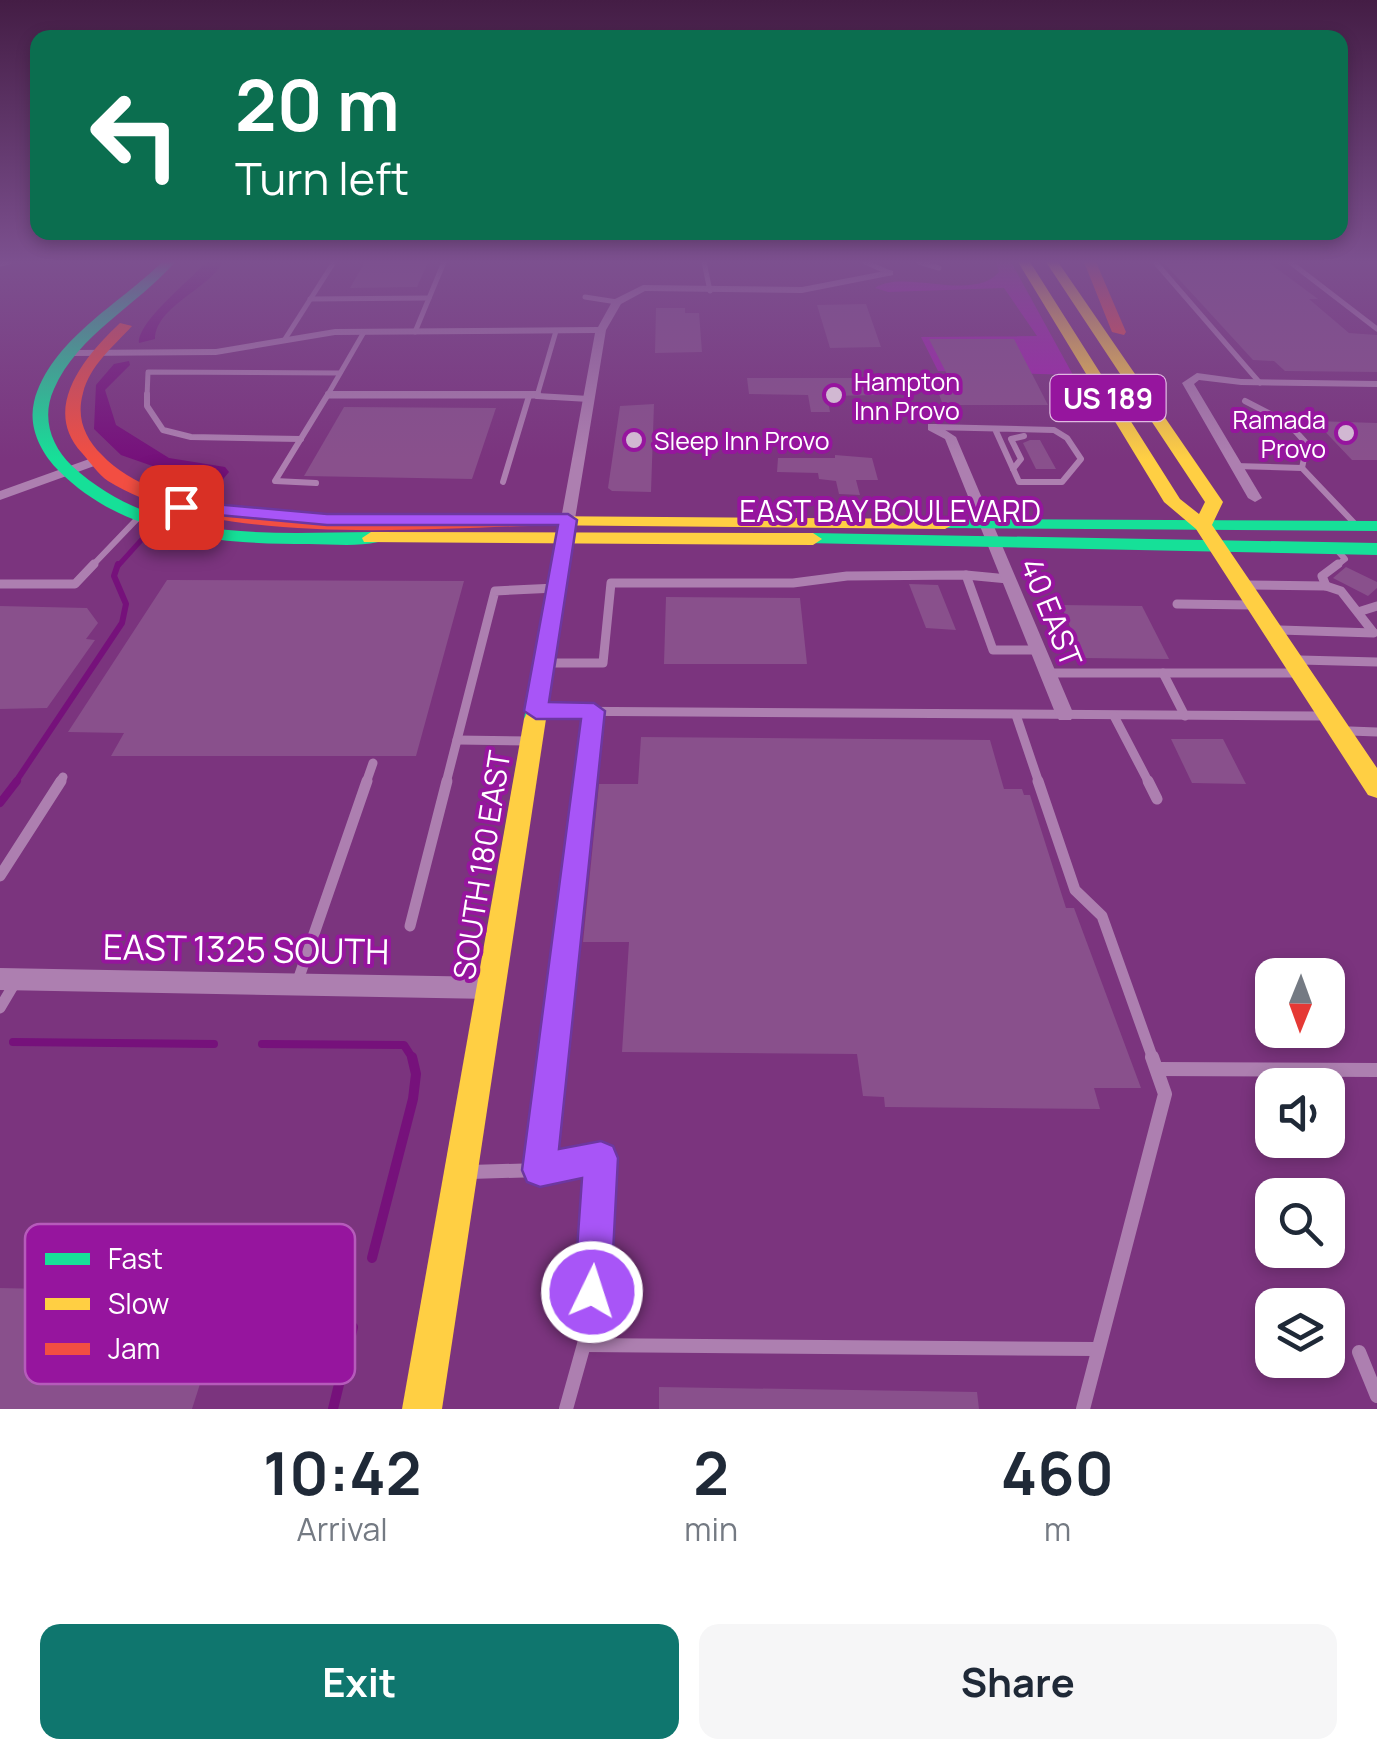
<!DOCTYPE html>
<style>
body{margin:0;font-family:Manrope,sans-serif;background:#f6f6f7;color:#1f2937;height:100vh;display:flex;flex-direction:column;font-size:38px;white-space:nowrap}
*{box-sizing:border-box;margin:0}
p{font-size:32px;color:#747a83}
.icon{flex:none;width:55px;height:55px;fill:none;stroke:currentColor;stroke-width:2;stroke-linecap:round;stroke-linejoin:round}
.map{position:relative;height:1409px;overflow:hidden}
.panel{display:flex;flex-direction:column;background:#fff;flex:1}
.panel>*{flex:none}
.hud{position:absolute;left:30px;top:30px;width:1318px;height:210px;border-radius:20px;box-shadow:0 5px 15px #0003;background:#0b6e4f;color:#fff;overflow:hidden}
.needle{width:65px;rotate:181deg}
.fabs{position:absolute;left:1255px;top:958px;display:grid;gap:20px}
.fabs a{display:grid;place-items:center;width:90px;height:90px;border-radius:20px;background:#fff;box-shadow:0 5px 15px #0003;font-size:50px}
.pin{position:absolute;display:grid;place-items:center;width:85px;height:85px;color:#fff;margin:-42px;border-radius:20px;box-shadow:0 5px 15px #0006}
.me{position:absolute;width:110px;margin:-55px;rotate:4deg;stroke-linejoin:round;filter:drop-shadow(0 0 8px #0008)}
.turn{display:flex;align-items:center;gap:35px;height:210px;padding:0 40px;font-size:45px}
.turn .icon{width:130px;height:130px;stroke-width:2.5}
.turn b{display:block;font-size:70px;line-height:85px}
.eta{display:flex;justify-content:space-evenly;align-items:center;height:170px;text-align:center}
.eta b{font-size:60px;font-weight:700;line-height:70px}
.primary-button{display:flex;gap:20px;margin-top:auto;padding:20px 40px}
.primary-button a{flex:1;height:115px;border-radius:20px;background:#0f766e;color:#fff;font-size:40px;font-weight:700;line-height:115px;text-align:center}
.primary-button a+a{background:#f6f6f7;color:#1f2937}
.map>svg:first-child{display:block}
</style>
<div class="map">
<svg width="1377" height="1409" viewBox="0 0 1377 1409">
<rect width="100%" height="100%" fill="#7b347e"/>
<!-- green -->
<path fill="#a521b0" d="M996,262H1011L1073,375L938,371L921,337L1037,336L1004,288L888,292L875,288C903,268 973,303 999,272Z"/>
<!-- water -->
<g fill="#76117b">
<path d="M206,262H223C209,289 156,306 155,339L139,343C138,321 191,280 206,262Z"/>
<polygon points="129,361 130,365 105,390 116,425 169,458 225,467 229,472 209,496 190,498 198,482 121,455 94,429 96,385 114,364"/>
</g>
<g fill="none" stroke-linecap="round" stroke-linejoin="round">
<!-- stream-far3 -->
<polyline stroke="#76117b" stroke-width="5" points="117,567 144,537"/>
<!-- stream-far2 -->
<polyline stroke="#76117b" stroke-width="6" points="15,783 122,623 126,604 114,576 118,564"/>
<!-- stream-far1 -->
<g stroke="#76117b" stroke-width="8">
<polyline points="0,803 17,781"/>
<polyline points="13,1042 214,1044"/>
<polyline points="262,1044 404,1045 413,1059"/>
</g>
<!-- stream -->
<g stroke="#76117b" stroke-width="10">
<polyline points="372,1258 413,1099 416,1074 412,1057"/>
<polyline points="333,1409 353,1327"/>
</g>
</g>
<!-- building -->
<g fill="#89508c">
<polygon points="365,262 428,262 417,287 350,288"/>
<polygon points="1268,262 1318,299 1309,299 1349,333 1377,335 1377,372 1285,371 1274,361 1253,360 1164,263"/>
<polygon points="866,304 881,347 830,348 817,305"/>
<polygon points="656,308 685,308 685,313 699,313 702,352 655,353"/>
<polygon points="929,339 1014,339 1048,405 943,405 933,378 949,378"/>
<polygon points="747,378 876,378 879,395 827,396 830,412 811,412 808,395 749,394"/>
<polygon points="654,404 651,492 612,491 608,488 620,406"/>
<polygon points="344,407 496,408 472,479 304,476"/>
<polygon points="1315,421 1377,423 1377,460 1352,460"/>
<polygon points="1030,440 1040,440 1056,469 1036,469 1023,443"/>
<polygon points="835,455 872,458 878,480 856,480 860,495 839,494 836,481 819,479 818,473 777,472 778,458 835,458"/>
<polygon points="1346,567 1377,582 1377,588 1368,596 1333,578"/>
<polygon points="167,580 464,581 416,756 111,756 124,733 68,732"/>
<polygon points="909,584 938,585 956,630 926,628"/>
<polygon points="666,597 800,598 807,664 664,664"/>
<polygon points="1061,605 1142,606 1169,659 1083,658"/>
<polygon points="0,606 87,608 98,623 86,639 95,640 47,708 0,709"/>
<polygon points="641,737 990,740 1004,789 1022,789 1024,795 1030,795 1066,908 1074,908 1141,1088 1094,1088 1100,1109 885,1107 884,1097 863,1096 857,1054 622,1052 629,942 583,942 599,784 638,784"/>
<polygon points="1171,739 1223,739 1246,784 1192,783"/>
<polygon points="0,1288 229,1293 192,1409 0,1409"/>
<polygon points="659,1387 977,1392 979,1409 659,1409"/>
</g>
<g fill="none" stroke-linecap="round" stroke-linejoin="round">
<!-- lane-far4 -->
<g stroke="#ad7fb0" stroke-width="5">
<polyline points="704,262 710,291"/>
<polyline points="865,262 890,273"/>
<polyline points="919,262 939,268"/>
<polyline points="1155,262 1260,383"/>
<polyline points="1290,262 1377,329"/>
<polyline points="0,264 9,262"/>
<polyline points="585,297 617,302"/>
<polyline points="310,299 429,298"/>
<polyline points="364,332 327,396 537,396 556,331"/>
<polyline points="415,332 444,262"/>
<polyline points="285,339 334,262"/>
<polyline points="537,396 550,397"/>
<polyline points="147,397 148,372 340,373"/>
</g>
<!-- lane-far3 -->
<g stroke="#ad7fb0" stroke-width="6">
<polyline points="147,394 147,406 163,430 191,437 301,439"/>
<polyline points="328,394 538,394"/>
<polyline points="537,396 589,399"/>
<polyline points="1245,401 1288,423 1307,444 1302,468"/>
<polyline points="932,427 1054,430 1067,438 1081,459 1062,482 1019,482 995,429"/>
<polyline points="1235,466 1302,468 1357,526"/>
<polyline points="1013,469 1021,459 1011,439 1024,436"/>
<polyline points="503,482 529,396"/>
<polyline points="316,483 275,481 327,396"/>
<polyline points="91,567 138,518"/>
<polyline points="1335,567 1345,559 1336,549"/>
</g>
<!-- lane-far2 -->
<g stroke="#ad7fb0" stroke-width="9">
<polyline points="966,575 1008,579"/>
<polyline points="0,584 75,584 94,564"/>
<polyline points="1247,585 1326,586 1341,591 1373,632"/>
<polyline points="1326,586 1322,576 1338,564"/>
<polyline points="1177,604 1252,605"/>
<polyline points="1358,612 1377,606"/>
<polyline points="1280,630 1374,633"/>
<polyline points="1300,660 1377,662"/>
<polyline points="546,663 603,663 611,583 793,583 847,576 966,575 993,650 1039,650"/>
<polyline points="1048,673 1295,673"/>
<polyline points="1163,673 1185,716"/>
<polyline points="538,711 1323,716"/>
<polyline points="1016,715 1039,783"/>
<polyline points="1114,716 1149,783"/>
<polyline points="1350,731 1377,732"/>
<polyline points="457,740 529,741"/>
<polyline points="59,783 63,777"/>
<polyline points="366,783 373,763"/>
<polyline points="446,783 495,591 556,588"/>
<polyline points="586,783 594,711"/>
</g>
<!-- lane-far1 -->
<g stroke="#ad7fb0" stroke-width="11">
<polyline points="1038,781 1075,890 1102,916 1153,1059"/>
<polyline points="1148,781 1157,799"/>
<polyline points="0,876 61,781"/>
<polyline points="410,926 447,781"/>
<polyline points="297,983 367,781"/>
<polyline points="0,1008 16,981"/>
<polyline points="553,1059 586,781"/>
</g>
<!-- lane -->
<g stroke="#ad7fb0" stroke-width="14">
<polyline points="1157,1069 1377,1070"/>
<polyline points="540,1170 553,1057"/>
<polyline points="470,1172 540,1170 601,1158 590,1323 566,1409"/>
<polyline points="584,1345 1095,1349"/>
<polyline points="1359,1352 1377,1396"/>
<polyline points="1083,1409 1165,1094 1152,1057"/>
</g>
<!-- street -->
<g fill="#ad7fb0" fill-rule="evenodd">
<polygon points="890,270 893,271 893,275 802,293 645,291 621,304 606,330 575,519 568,523 561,519 595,333 335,335 216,355 73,356 68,353 73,350 216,349 335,329 598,327 613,300 643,285 802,287"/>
<polygon points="1197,373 1241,379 1377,381 1377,387 1241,385 1199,380 1194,384 1262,498 1255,502 1248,498 1182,383"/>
<polygon points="928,424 936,424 956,437 1074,715 1071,720 1059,720 1056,715 945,439 928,430"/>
<polygon points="92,458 97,459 97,465 0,500 0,491"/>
<polygon points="0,968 491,977 499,980 502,988 499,996 491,999 0,990"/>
</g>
<!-- fast -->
<g fill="#16e098" fill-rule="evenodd">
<path d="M162,262H175C137,306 78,334 54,389C41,417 51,446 72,466C157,543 264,533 371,532L380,538L378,542C356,547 331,544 309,544C219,544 125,537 59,471C41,453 28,428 34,402C50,340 120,304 162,262Z"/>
<polygon points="568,516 577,521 546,719 543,725 527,725 524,719 559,521"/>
<polygon points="945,519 1377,521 1377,531 939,528 939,520"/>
<polygon points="813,533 1377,543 1377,555 806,543 804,539"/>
</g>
<!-- slow -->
<g fill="#ffcf43" fill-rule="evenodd">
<polygon points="1018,262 1030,262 1180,499 1199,514 1205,502 1046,262 1058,262 1223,502 1212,525 1377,768 1377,798 1368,795 1196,529 1164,502"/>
<polygon points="531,516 945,519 954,524 945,529 525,525 525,517"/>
<polygon points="371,532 813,533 822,539 813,545 364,542 362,538"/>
<polygon points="535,711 543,713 546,719 442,1409 402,1409 524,719 527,713"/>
</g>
<!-- jam -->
<g fill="#f24e42" fill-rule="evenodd">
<polygon points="1084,262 1096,262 1126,332 1124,335 1112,332"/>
<path d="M120,323L132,326C113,347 90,365 83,393C76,418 85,438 102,455C180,538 422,518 531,516L540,521L531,526C410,529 213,546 108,481C98,474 90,462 82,453C40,408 86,355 120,323Z"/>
</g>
</g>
<!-- sky -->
<linearGradient id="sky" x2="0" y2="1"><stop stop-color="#441d45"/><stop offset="0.57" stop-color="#7c508f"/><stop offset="1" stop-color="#7c508f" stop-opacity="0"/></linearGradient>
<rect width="1377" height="459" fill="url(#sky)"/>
<!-- route -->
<polygon fill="#a855f7" stroke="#6d37a1" stroke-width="2.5" points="181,501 327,514 568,514 577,520 549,702 594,703 605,711 559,1149 601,1141 613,1146 618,1158 611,1292 605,1305 592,1311 579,1305 574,1292 582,1178 540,1187 527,1182 522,1170 581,719 536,719 524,711 558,525 327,525 175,511 175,503"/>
<!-- markers -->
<g fill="#d1b8d2" stroke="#96159e" stroke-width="4">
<circle cx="834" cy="395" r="10"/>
<circle cx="1346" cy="433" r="10"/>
<circle cx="634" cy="440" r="10"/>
</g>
<g text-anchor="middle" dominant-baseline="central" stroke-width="8" stroke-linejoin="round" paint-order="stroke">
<!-- far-poi labels -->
<g font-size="25" fill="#fff" stroke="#96159e" text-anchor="start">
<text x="854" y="381">Hampton<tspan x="854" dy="29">Inn Provo</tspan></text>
<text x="1326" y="419" text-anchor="end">Ramada<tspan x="1326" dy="29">Provo</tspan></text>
<text x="654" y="440">Sleep Inn Provo</text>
</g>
<!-- shield labels -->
<rect fill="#96159e" stroke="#e0b9e2" stroke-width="2.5" x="1050.5" y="375" width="115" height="46" rx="8"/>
<g font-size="28" font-weight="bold" fill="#fff">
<text x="1108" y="398">US 189</text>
</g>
<!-- street labels -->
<g font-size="30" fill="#fff" stroke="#96159e">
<text x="890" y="510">EAST BAY BOULEVARD</text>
<text transform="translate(1052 612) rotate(68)">40 EAST</text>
<text transform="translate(481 865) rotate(-81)">SOUTH 180 EAST</text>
</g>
<!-- near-street labels -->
<g font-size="35" fill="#fff" stroke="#96159e">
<text transform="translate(246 949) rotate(1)">EAST 1325 SOUTH</text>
</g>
</g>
<!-- legend -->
<rect x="25" y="1224" width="330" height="160" rx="15" fill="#96159e" stroke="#b65bbb" stroke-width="2.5"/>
<rect x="45" y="1253" width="45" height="12" fill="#16e098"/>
<rect x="45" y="1298" width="45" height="12" fill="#ffcf43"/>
<rect x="45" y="1343" width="45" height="12" fill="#f24e42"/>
<g font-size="28" fill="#fff">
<text x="108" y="1269">Fast</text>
<text x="108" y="1314">Slow</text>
<text x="108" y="1359">Jam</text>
</g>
</svg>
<div class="fabs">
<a><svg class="needle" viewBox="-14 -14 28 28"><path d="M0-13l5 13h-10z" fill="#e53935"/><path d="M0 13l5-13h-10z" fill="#747a83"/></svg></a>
<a><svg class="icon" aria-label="sound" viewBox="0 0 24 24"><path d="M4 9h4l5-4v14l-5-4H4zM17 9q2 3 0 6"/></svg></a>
<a><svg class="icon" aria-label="search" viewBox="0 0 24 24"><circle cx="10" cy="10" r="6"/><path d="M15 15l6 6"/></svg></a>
<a><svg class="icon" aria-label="layers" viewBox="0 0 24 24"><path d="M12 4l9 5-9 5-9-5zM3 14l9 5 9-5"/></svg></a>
</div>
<div class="pin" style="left:181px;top:507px;background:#d93025"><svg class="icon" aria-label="arrive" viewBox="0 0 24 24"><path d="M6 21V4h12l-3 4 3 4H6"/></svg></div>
<svg class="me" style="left:592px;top:1292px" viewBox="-20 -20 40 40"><circle r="17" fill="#a855f7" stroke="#fff" stroke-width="3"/><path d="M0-11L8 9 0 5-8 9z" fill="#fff"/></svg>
<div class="hud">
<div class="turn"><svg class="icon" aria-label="left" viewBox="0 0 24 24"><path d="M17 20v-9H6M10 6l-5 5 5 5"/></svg><div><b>20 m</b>Turn left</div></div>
</div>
</div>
<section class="panel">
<div class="eta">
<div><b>10:42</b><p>Arrival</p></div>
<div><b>2</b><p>min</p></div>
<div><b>460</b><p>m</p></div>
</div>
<div class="primary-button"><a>Exit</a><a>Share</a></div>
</section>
